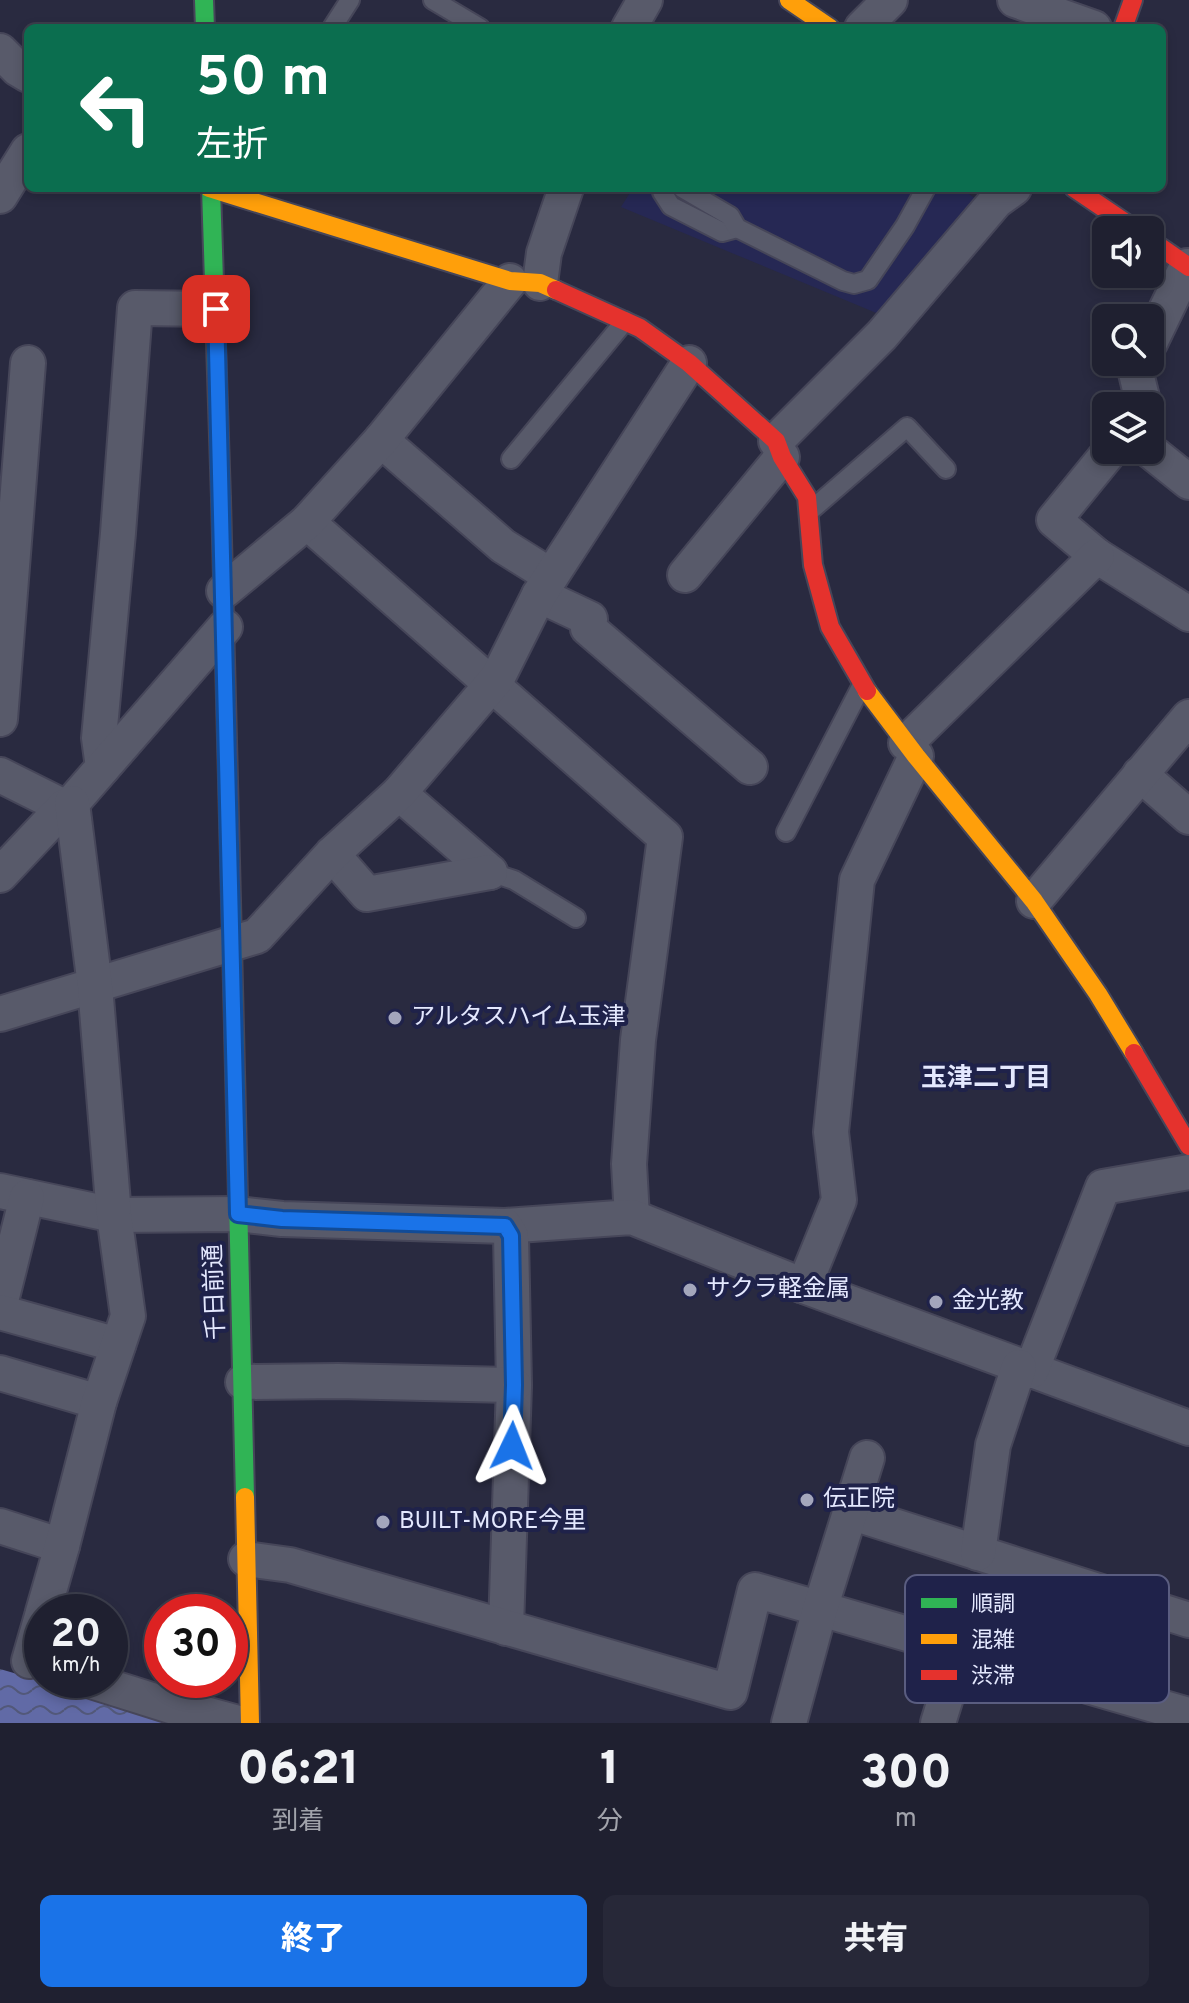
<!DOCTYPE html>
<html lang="ja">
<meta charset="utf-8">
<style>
body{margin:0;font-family:Overpass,"Noto Sans JP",sans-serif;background:#272838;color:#f1f3f6;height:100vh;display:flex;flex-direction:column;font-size:30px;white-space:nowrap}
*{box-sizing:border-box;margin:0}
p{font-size:26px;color:#a1a3ab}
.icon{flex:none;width:44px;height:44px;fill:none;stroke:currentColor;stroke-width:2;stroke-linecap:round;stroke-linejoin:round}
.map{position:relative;height:1723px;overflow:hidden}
.sheet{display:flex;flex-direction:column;background:#1f2030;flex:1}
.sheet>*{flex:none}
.top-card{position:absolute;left:24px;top:24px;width:1142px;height:168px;border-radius:12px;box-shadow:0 4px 12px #0003,0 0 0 2px #3c3e4c;background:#0b6e4f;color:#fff;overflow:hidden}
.controls{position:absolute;left:1092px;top:216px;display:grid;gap:16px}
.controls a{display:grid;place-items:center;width:72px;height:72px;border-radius:12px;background:#1f2030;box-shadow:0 4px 12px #0003,0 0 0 2px #3c3e4c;font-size:40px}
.speed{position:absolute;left:24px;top:1594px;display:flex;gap:16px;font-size:40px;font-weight:700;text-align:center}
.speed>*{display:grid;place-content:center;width:104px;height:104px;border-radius:50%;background:#1f2030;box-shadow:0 4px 12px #0003,0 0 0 2px #3c3e4c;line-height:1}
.speed small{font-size:20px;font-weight:400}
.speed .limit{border:12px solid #d22;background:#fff;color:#111}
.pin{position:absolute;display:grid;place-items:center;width:68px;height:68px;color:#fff;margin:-34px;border-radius:16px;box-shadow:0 4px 12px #0006}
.me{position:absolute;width:88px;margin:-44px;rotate:2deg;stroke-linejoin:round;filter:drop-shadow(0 0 6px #0008)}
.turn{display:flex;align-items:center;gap:28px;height:168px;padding:0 40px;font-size:36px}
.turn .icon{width:104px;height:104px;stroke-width:2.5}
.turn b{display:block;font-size:56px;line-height:68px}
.eta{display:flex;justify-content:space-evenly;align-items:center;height:136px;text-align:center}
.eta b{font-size:48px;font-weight:800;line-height:56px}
.action{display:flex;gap:16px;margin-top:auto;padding:16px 40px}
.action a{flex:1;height:92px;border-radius:12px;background:#1a73e8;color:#fff;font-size:32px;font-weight:800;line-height:92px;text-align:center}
.action a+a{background:#272838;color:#f1f3f6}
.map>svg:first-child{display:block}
</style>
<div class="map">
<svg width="1189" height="1723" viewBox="0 0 1189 1723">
<defs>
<pattern id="water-waves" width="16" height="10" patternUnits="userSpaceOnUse" patternTransform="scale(2)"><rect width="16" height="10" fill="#616aa6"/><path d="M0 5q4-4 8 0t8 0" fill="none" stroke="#525879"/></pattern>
</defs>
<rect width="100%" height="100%" fill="#292a40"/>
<!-- built -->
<polygon fill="#262854" points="633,188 960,188 982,203 886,317 621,207"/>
<!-- water -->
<polygon fill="url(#water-waves)" points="0,1669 186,1723 0,1723"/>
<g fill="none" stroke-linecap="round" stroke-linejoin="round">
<defs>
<g id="lane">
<polyline points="433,0 480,28"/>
<polyline points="332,28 350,0"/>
<polyline points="663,188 662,192 671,206 722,232 737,228"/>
<polyline points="682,188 730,216 737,228 843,281 854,284 868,280 905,226 926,188"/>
<polyline points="511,459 625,321"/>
<polyline points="810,511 907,427 946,469"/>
<polyline points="786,832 862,685"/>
<polyline points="490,872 514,880 576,918"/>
</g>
<g id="street">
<polyline points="1015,0 1094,28"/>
<polyline points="629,28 645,0"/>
<polyline points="862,28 890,0"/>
<polyline points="0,51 18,69 28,75"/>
<polyline points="0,196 28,151"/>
<polyline points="540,283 544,253 566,188"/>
<polyline points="1150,343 1187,266"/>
<polyline points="1141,362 1136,373 1144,406"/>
<polyline points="381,440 503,546 551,576"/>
<polyline points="776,441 882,335 996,201 1014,188"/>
<polyline points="1111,450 1054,520 1097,556 1189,614"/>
<polyline points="1149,450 1189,482"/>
<polyline points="307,522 665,837 638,1040 629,1164 632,1217"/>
<polyline points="685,575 782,457"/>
<polyline points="224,591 307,522 381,440 510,281"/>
<polyline points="539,595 590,619 588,628 750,767"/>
<polyline points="0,719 28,363"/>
<polyline points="906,743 1097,556"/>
<polyline points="103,767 99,738 118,533 135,308 216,309"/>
<polyline points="1140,774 1189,817"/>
<polyline points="0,775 64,807"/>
<polyline points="399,793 490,872"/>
<polyline points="332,854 367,894 490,872"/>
<polyline points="0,875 64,807 72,803 225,627"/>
<polyline points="1034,901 1189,717"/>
<polyline points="0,1014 257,936 332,854 399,793 498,677 539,595 689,363"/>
<polyline points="0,1191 114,1215 238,1214 282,1219 505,1226 632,1217 804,1286 1189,1428"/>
<polyline points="505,1226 511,1236 514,1385 506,1628"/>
<polyline points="804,1286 839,1200 831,1132 857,880 916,756"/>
<polyline points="0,1305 27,1197"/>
<polyline points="0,1312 118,1345"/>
<polyline points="1031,1371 1103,1187 1189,1172"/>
<polyline points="0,1373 99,1402"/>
<polyline points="243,1382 338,1381 514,1385"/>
<polyline points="850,1512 1189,1620"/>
<polyline points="0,1526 62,1546"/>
<polyline points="978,1553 993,1445 1019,1367"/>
<polyline points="246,1559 290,1565 730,1692 755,1590 1185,1714"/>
<polyline points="43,1612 62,1546 99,1402 128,1316 114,1215 95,986 72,803"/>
<polyline points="29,1661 42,1616"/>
<polyline points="88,1680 196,1714 205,1714 238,1723"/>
<polyline points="789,1723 820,1609 867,1458"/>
<polyline points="938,1723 961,1649"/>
</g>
<g id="fast">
<polyline points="204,0 205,28"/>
<polyline points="211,188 221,499"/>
<polyline points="231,901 245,1497"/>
</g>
<g id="slow">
<polyline points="789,0 830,28"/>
<polyline points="209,188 510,281 540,283 556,290"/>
<polyline points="867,691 916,756 1034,901 1098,994 1134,1053"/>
<polyline points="245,1497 250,1723"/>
</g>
<g id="jam">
<polyline points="1123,28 1133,0"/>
<polyline points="1074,188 1136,230"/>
<polyline points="1150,240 1189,267"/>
<polyline points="556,290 640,328 689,363 776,441 782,457 807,497 813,565 830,627 867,691"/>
<polyline points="221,499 231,901"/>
<polyline points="1134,1053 1189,1146"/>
</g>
</defs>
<!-- lane casing -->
<use href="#lane" stroke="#464659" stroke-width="22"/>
<!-- street casing -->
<use href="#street" stroke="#464659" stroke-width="38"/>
<!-- fast casing -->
<use href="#fast" stroke="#464659" stroke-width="22"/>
<!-- slow casing -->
<use href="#slow" stroke="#464659" stroke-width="22"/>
<!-- jam casing -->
<use href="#jam" stroke="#464659" stroke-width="22"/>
<!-- lane -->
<use href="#lane" stroke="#585a6a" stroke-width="18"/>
<!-- street -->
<use href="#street" stroke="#585a6a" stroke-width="34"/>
<!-- fast -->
<use href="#fast" stroke="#30b455" stroke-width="18"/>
<!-- slow -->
<use href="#slow" stroke="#ff9f0a" stroke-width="18"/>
<!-- jam -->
<use href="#jam" stroke="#e5322d" stroke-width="18"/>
</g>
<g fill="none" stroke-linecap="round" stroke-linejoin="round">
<defs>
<polyline id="route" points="216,309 238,1214 282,1219 505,1226 511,1236 514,1385 512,1446"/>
</defs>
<!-- route casing -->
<use href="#route" stroke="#114b97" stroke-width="20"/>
<!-- route -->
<use href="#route" stroke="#1a73e8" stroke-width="14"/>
</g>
<!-- markers -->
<g fill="#a3a6bc" stroke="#1f224a" stroke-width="3">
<circle cx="395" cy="1018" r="8"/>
<circle cx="690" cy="1290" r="8"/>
<circle cx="936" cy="1302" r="8"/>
<circle cx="807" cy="1500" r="8"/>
<circle cx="383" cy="1522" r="8"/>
</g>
<g text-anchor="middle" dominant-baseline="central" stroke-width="8" stroke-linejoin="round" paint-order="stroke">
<!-- poi labels -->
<g font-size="24" fill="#e4e8fe" stroke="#1f224a" text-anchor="start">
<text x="411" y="1018">アルタスハイム玉津</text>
<text x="706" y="1290">サクラ軽金属</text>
<text x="952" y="1302">金光教</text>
<text x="823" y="1500">伝正院</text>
<text x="399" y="1522">BUILT-MORE今里</text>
</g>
<!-- street labels -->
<g font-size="24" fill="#e4e8fe" stroke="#1f224a">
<text transform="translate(216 1292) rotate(-92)">千日前通</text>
</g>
<!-- neighbourhood labels -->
<g font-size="26" font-weight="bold" fill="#e4e8fe" stroke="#1f224a">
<text x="986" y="1079">玉津二丁目</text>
</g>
</g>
<!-- legend -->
<rect x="905" y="1575" width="264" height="128" rx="12" fill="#1f224a" stroke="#5a5d80" stroke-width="2"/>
<rect x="921" y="1598" width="36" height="10" fill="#30b455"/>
<rect x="921" y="1634" width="36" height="10" fill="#ff9f0a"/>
<rect x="921" y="1670" width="36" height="10" fill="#e5322d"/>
<g font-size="22" fill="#e4e8fe">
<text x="971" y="1611">順調</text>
<text x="971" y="1647">混雑</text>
<text x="971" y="1683">渋滞</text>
</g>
</svg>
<div class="controls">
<a><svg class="icon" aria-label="sound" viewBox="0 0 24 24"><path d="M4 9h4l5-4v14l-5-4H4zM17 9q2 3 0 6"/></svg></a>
<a><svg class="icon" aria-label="search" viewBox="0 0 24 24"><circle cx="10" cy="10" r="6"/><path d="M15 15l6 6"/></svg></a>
<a><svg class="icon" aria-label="layers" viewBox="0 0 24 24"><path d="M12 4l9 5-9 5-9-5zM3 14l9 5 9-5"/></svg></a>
</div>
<div class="speed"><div>20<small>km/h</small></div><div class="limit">30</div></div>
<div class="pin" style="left:216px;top:309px;background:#d93025"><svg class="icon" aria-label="arrive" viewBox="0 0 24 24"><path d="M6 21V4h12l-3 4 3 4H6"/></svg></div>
<svg class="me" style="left:512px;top:1446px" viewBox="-20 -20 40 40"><path d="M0-17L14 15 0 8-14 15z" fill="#1a73e8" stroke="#fff" stroke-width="4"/></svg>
<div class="top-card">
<div class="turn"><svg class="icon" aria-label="left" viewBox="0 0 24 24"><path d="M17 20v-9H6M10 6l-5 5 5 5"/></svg><div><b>50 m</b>左折</div></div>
</div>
</div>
<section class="sheet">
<div class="eta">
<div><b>06:21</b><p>到着</p></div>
<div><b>1</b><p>分</p></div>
<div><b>300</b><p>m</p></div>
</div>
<div class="action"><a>終了</a><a>共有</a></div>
</section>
